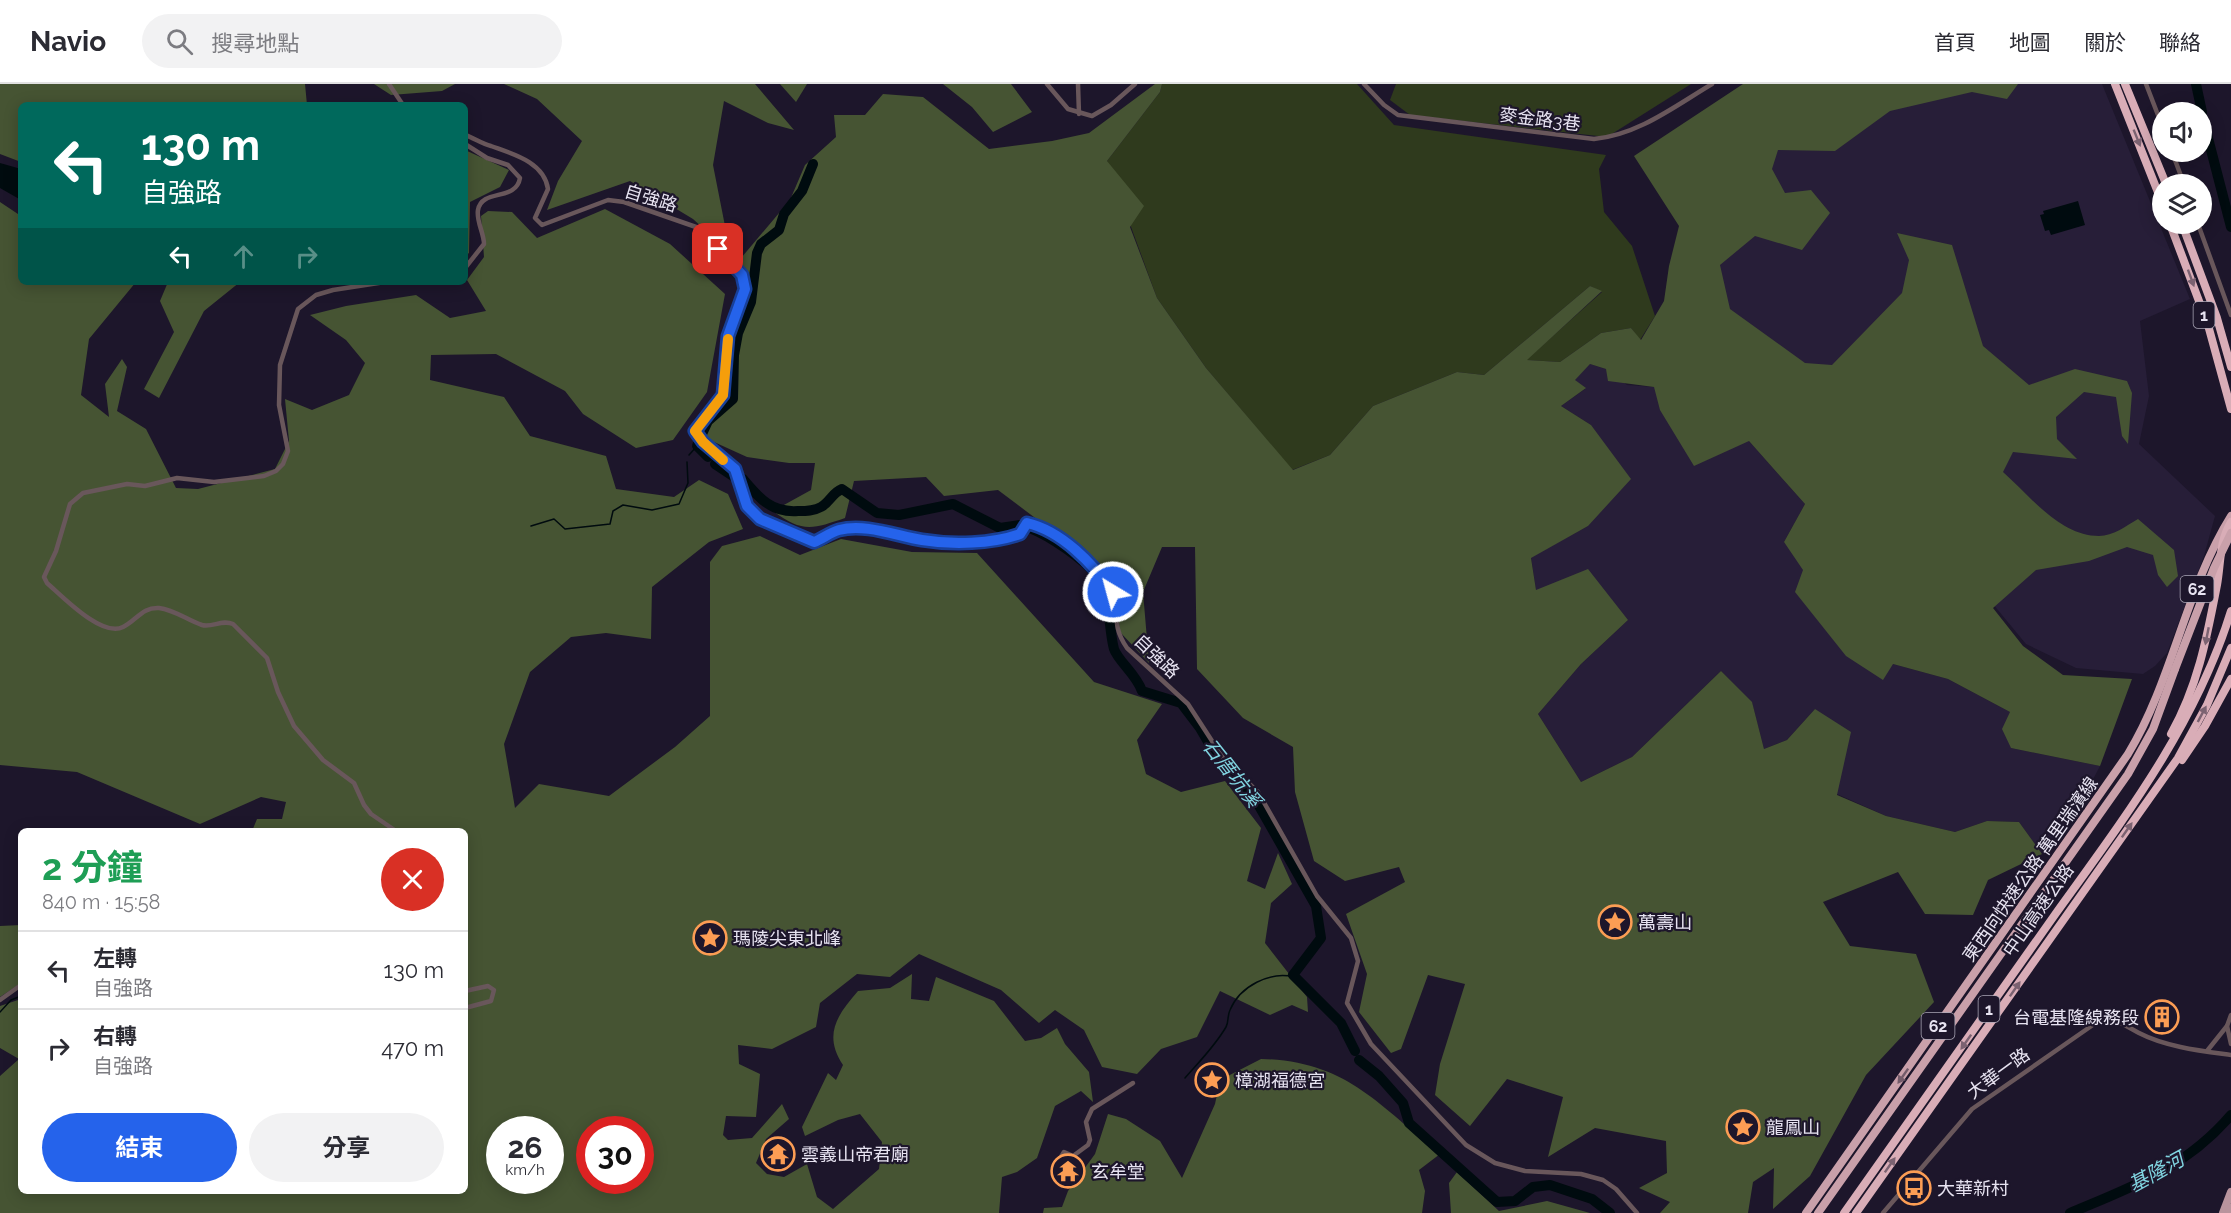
<!DOCTYPE html>
<html lang="zh-TW">
<meta charset="utf-8">
<style>
body{margin:0;font-family:Raleway,"Noto Sans TC",sans-serif;background:#f2f2f3;color:#2b2b33;height:100vh;display:flex;flex-direction:column;font-size:22px;white-space:nowrap}
*{box-sizing:border-box;margin:0}
p{font-size:20px;color:#7c7c81}
.icon{flex:none;width:33px;height:33px;fill:none;stroke:currentColor;stroke-width:2;stroke-linecap:round;stroke-linejoin:round}
.map{position:relative;flex:1;overflow:hidden}
.drawer{position:absolute;left:18px;top:744px;width:450px;height:366px;display:flex;flex-direction:column;background:#fff;border-radius:9px;box-shadow:0 3px 15px #0003}
.drawer>*{flex:none}
.guide{position:absolute;left:18px;top:18px;width:450px;height:183px;border-radius:9px;box-shadow:0 3px 15px #0003;background:#00695c;color:#fff;overflow:hidden}
.fabs{position:absolute;left:2152px;top:18px;display:grid;gap:12px}
.fabs a{display:grid;place-items:center;width:60px;height:60px;border-radius:50%;background:#fff;box-shadow:0 3px 15px #0003;font-size:30px}
.speed{position:absolute;left:486px;top:1032px;display:flex;gap:12px;font-size:30px;font-weight:700;text-align:center}
.speed>*{display:grid;place-content:center;width:78px;height:78px;border-radius:50%;background:#fff;box-shadow:0 3px 15px #0003;line-height:1}
.speed small{font-size:15px;font-weight:400}
.speed .limit{border:9px solid #d22;background:#fff;color:#111}
.pin{position:absolute;display:grid;place-items:center;width:51px;height:51px;color:#fff;margin:-26px;border-radius:12px;box-shadow:0 3px 9px #0006}
.me{position:absolute;width:66px;margin:-33px;rotate:323deg;stroke-linejoin:round;filter:drop-shadow(0 0 4px #0008)}
.turn{display:flex;align-items:center;gap:21px;height:126px;padding:0 24px;font-size:27px}
.turn .icon{width:78px;height:78px;stroke-width:2.5}
.turn b{display:block;font-size:42px;line-height:51px}
.lanes{display:flex;align-items:center;height:57px;padding:0 24px;background:#0003;justify-content:center;gap:30px;direction:ltr}
.lanes .off{opacity:.35}
.round{display:grid;place-items:center;flex:none;width:63px;height:63px;border-radius:32px;background:#f2f2f3}
.summary{display:flex;align-items:center;justify-content:space-between;height:102px;padding:0 24px}
h1{font-size:36px;font-weight:700;line-height:45px;color:#1e9e55}
.cta{display:flex;gap:12px;margin-top:auto;padding:12px 24px}
.cta a{flex:1;height:69px;border-radius:36px;background:#2563eb;color:#fff;font-size:24px;font-weight:700;line-height:69px;text-align:center}
.cta a+a{background:#f2f2f3;color:#2b2b33}
ul{padding:0;list-style:none}
li{display:flex;align-items:center;gap:18px;height:78px;padding:0 24px;border-top:2px solid #e1e1e2}
li div{flex:1}
li b{display:block;font-size:22px}
li em{font-style:normal}
header{display:flex;align-items:center;gap:36px;box-sizing:border-box;height:84px;padding:0 30px;background:#fff;border-bottom:2px solid #e1e1e2}
header strong{font-size:28px}
nav{display:flex;gap:33px;margin-inline-start:auto;font-size:21px}
.search{width:420px;height:54px;background:#f2f2f3;display:flex;align-items:center;gap:15px;box-sizing:border-box;padding:0 21px;border-radius:33px;color:#7c7c81;font-size:22px}
.map>svg:first-child{display:block}
</style>
<header>
<strong>Navio</strong>
<div class="search"><svg class="icon" aria-label="search" viewBox="0 0 24 24"><circle cx="10" cy="10" r="6"/><path d="M15 15l6 6"/></svg>搜尋地點</div>
<nav><a>首頁</a><a>地圖</a><a>關於</a><a>聯絡</a></nav>
</header>
<div class="map">
<svg width="2231" height="1129" viewBox="0 0 2231 1129">
<rect width="100%" height="100%" fill="#1d162b"/>
<!-- built -->
<g fill="#271e38">
<polygon points="1921,0 2102,0 2190,215 2140,237 2149,312 2139,360 2215,432 2204,472 2167,569 2155,582 2143,590 2076,584 2026,560 1988,514 1719,236 1707,144 1804,22"/>
<polygon points="1590,280 1606,285 1627,301 1654,303 1749,357 1805,420 1784,458 1893,580 1948,595 2010,628 2011,664 2100,682 2068,743 2042,770 2019,738 1987,737 1955,748 1886,732 1837,710 1815,625 1787,656 1764,665 1752,619 1721,587 1632,673 1581,698 1538,630 1581,580 1628,536 1536,506 1531,473 1588,442 1591,341 1561,322 1585,305 1574,296"/>
</g>
<!-- green -->
<g fill="#2f3a1d">
<polygon points="1162,0 1357,0 1394,41 1606,71 1599,85 1604,128 1632,162 1655,232 1640,256 1631,244 1601,249 1560,278 1526,276 1602,208 1590,202 1484,291 1457,288 1373,322 1330,371 1292,386 1206,284 1157,214 1107,77 1160,8"/>
<polygon points="1396,0 1691,0 1607,53 1410,31 1390,16"/>
</g>
<!-- forest -->
<g fill="#465433" fill-rule="evenodd">
<polygon points="0,0 305,0 307,21 21,21 21,78 0,70"/>
<polygon points="374,0 455,0 442,7 391,11"/>
<polygon points="504,0 755,0 794,46 768,39 724,17 713,81 726,147 715,155 693,135 630,97 547,126 558,97 582,57 537,15"/>
<polygon points="780,0 807,0 796,18"/>
<polygon points="943,0 1011,0 1032,28 993,48 972,23"/>
<path d="M1155,0H1162L1160,8L1107,77L1144,122L1130,143L1157,214L1206,284L1293,386L1330,371L1373,322L1457,288L1484,291L1590,202L1602,207L1527,276L1560,278L1601,249L1631,244L1641,256L1664,217L1669,182L1679,142L1634,72L1743,0H2018L2007,15L1972,8L1890,27L1835,67L1778,66L1772,85L1785,109L1811,106L1830,129L1802,166L1755,152L1720,181L1730,225L1805,279L1832,281L1902,209L1909,176L1897,149L1952,161L1983,262L2029,301L2075,285L2127,297L2132,309L2128,360L2122,352L2116,313L2084,308L2056,333L2057,355L2077,375L2013,368L2003,388C2030,412 2060,452 2099,452C2113,452 2126,442 2138,435L2174,466L2178,492L2167,503L2158,491L2153,471L2127,463L2089,477L2036,486L1993,524L2023,562L2063,591L2132,595L2100,682L2011,664L2002,645L2010,628L1948,595L1893,580L1883,596L1846,572L1795,508L1803,486L1784,458L1805,420L1749,357L1694,382L1660,326L1654,303L1608,297L1606,285L1590,280L1575,296L1586,304L1561,322L1591,341L1631,395L1588,442L1531,474L1536,506L1588,485L1628,536L1581,580L1538,630L1581,698L1632,673L1721,587L1752,618L1764,665L1787,656L1815,625L1851,648L1837,711L1886,732L1955,748L1987,737L2019,738L2042,770L1988,796L1973,831L1925,830L1898,788L1823,818L1850,862L1916,870L1934,918L1866,991L1810,1092L1773,1125L1774,1084L1753,1098L1748,1129H1660L1670,1118L1639,1104L1667,1089L1666,1057L1595,1044L1548,1073L1563,1013L1507,995L1470,1042L1435,1011L1440,980L1465,900L1428,891L1401,965L1391,969L1359,928L1367,890L1346,830L1405,798L1399,783L1345,797L1314,777L1295,708L1293,663L1243,634L1197,585L1195,463H1162L1143,508L1149,579L1120,548L1116,511L1099,482L998,406L944,412L926,393L854,397L845,434C813,445 802,449 773,427L811,406L815,379H789L747,373L703,353L714,336L735,287L748,208L736,180L790,116L805,81L836,53L834,31H865L883,10L923,13L989,65L1052,57L1089,49Z"/>
<polygon points="465,66 509,86 500,103 470,118 469,169 465,172"/>
<path d="M0,118L21,132V198H136L89,255L81,311L109,333L105,300L122,275L127,283L117,327L146,345L176,404L198,405L275,385L289,357L285,315L312,326L349,311L365,279L346,256L310,231L346,222L416,211L450,234L486,227L467,196L484,173L481,132L488,127L512,128L537,154L605,125L670,160L725,210L707,308L673,356L636,364L583,330L565,307L496,270L431,271L430,296L504,313L530,352L606,372L616,405L674,413L699,396L728,410L743,445L709,458L652,503L651,555L606,549L571,553L530,588L504,660L515,724L539,700L609,712L675,663L710,632V478L722,462L760,452L800,471L841,455L912,468L977,469L1094,598L1162,620L1137,656L1146,690L1181,708L1225,697L1261,744L1247,797L1265,805L1278,769L1292,800L1271,819L1265,859L1307,913L1308,928L1292,921L1270,931L1220,907L1197,953L1161,965L1137,990L1102,983L1084,946L1055,926L1039,939L1001,906L919,870L890,893L857,890L820,919L816,943L772,965L738,961L739,980L760,990L756,1033L726,1032L723,1051L728,1056L752,1054L782,1020L789,1035L766,1055L756,1079L767,1090L784,1093L807,1080L817,1113L833,1125L879,1085L882,1058L860,1030L838,1036L805,1052L802,1043L828,989L836,996L843,981C823,951 837,931 858,907L890,904L912,890L911,915L929,917L936,893L994,917L1025,957L1041,954L1057,944L1065,960L1089,988L1093,1018L1081,1007L1055,1022L1037,1074L1017,1088L1002,1093L999,1129H0V992L19,975L0,964V922L21,915V1107H465V747H252L257,735H282L286,718L261,713L200,740L77,688L0,681ZM500,1046H550V1096H500ZM590,1046H640V1096H590Z"/>
<polygon points="168,198 240,198 204,227 159,314 144,305 174,248 160,217"/>
<polygon points="21,841 21,899 0,913 0,842"/>
<path d="M1261,975C1347,977 1378,1021 1440,1070L1419,1086L1425,1107L1422,1129H1043L1044,1124L1062,1123L1068,1107L1095,1070L1108,1030L1126,1035L1160,1057L1182,1094L1215,1020L1220,996Z"/>
<polygon points="1457,1088 1499,1127 1547,1117 1590,1129 1451,1129 1449,1099"/>
</g>
<!-- water -->
<g fill="#000b0f">
<polygon points="0,79 21,85 21,116 0,104"/>
<polygon points="2078,117 2085,141 2051,151 2049,146 2045,147 2040,131 2044,130 2043,127"/>
</g>
<g fill="none" stroke-linecap="round" stroke-linejoin="round">
<!-- stream -->
<g stroke="#000b0f" stroke-width="1.5">
<polyline points="689,371 697,362"/>
<polyline points="531,442 554,435 565,445 610,440 613,427 623,421 652,426 679,420 688,399 687,378"/>
<polyline points="0,928 11,916 21,912"/>
<path d="M1185,994C1199,978 1215,962 1226,943C1229,938 1227,932 1230,926C1240,902 1270,887 1294,893"/>
</g>
<!-- river -->
<g stroke="#000b0f" stroke-width="10">
<polyline points="2196,0 2202,28"/>
<polyline points="2202,31 2231,143"/>
<polyline points="702,350 708,337 733,315 734,271 738,249 751,218 757,169 761,160 779,146 784,130 802,107 813,80"/>
<polyline points="698,359 697,362 708,373"/>
<polyline points="715,380 733,392"/>
<path d="M743,395C759,414 771,429 798,427C806,427 814,427 821,423C830,418 832,409 842,405L877,429L899,431L953,420L1000,444L1020,441"/>
<path d="M1030,444C1050,452 1084,475 1097,492C1111,511 1108,543 1114,565C1118,577 1136,590 1142,607L1181,619L1200,644L1221,680L1254,713L1316,822L1321,854L1293,891L1341,939L1355,967"/>
<polyline points="1359,976 1379,992 1403,1019 1409,1039 1497,1118 1515,1117 1533,1103 1550,1101 1592,1115 1610,1129"/>
<path d="M2070,1129C2132,1103 2186,1084 2231,1031"/>
</g>
<!-- minor -->
<g stroke="#69575b" stroke-width="4.5">
<polyline points="389,0 403,21"/>
<polyline points="1047,0 1068,25 1092,32 1111,21 1135,0"/>
<polyline points="1078,0 1079,30"/>
<path d="M1364,0L1384,21L1398,31L1594,55C1638,51 1675,22 1712,0"/>
<polyline points="2146,0 2163,44"/>
<path d="M465,51C474,54 482,60 491,62C513,70 544,78 548,105L535,134L542,141L608,116L624,118L696,143L742,191L745,205L728,252L723,311L695,347L703,358L735,385L747,422L760,435L814,458C822,455 831,448 839,446C865,439 897,452 922,456C952,461 992,460 1020,450L1027,439C1054,445 1100,481 1112,507C1122,527 1109,538 1127,564L1188,620L1225,677L1258,708L1317,812L1351,854L1358,877L1347,919L1371,960L1466,1061L1495,1079L1525,1087L1581,1090L1603,1096L1616,1105L1637,1129"/>
<path d="M465,60L487,74L508,81L520,94C516,118 482,104 478,126C476,137 484,149 484,160L465,184"/>
<polyline points="2172,68 2184,100"/>
<polyline points="2198,140 2231,231"/>
<path d="M385,198L333,206L316,211L298,225L280,281L279,321L288,367L283,380L276,387L264,392L214,398L177,394L145,402L127,400L83,409L70,420L56,467L44,493L47,499C62,512 102,554 123,543C137,536 142,523 159,524C175,526 187,536 202,541C212,544 222,535 233,540L267,574L278,608L294,642L323,676L354,699L364,721L371,730L396,747"/>
<polyline points="465,907 488,902 494,906 491,917 465,924"/>
<polyline points="0,916 21,901"/>
<polyline points="2231,931 2227,942 2231,960"/>
<polyline points="2207,967 2227,942"/>
<polyline points="1059,1076 1064,1068 1073,1072 1088,1061 1090,1056 1086,1038 1092,1025 1133,999"/>
<path d="M1883,1129L1972,1025L2100,936C2114,933 2126,942 2139,949C2166,963 2202,967 2231,971"/>
</g>
<!-- primary -->
<g stroke="#b9949d" stroke-width="8">
<polyline points="2223,1129 2231,1108"/>
<polyline points="2229,1129 2231,1124"/>
</g>
<!-- trunk -->
<g stroke="#c9a0aa" stroke-width="8">
<path d="M1806,1129L2128,670C2173,596 2185,506 2231,432"/>
<polyline points="1818,1129 2128,690 2153,645 2175,585"/>
</g>
<!-- motorway -->
<g stroke="#d9adb7" stroke-width="8">
<polyline points="2115,0 2163,121"/>
<polyline points="2125,0 2166,100"/>
<polyline points="2170,140 2208,241 2231,325"/>
<polyline points="2182,140 2217,234 2231,283"/>
<path d="M2171,650C2198,602 2207,553 2217,501C2221,479 2219,458 2231,438"/>
<polyline points="2182,676 2205,642 2231,595"/>
<path d="M1844,1129C1914,1030 1984,931 2054,832C2123,736 2196,641 2231,527"/>
<polyline points="1856,1129 2178,674 2207,621 2231,564"/>
</g>
<!-- trunk-bridge -->
<polyline stroke="#c9a0aa" stroke-width="8" points="2175,585 2214,484 2231,449"/>
</g>
<!-- one-way arrows -->
<defs><path id="oneway-solid" d="M-6-.8H1V-3.2L6.5 0L1 3.2V.8H-6Z" transform="scale(1.5)"/></defs>
<g fill="#7b6271">
<use href="#oneway-solid" transform="translate(2137 54) rotate(68)"/>
<use href="#oneway-solid" transform="translate(2191 194) rotate(70)"/>
<use href="#oneway-solid" transform="translate(2207 552) rotate(101)"/>
<use href="#oneway-solid" transform="translate(2202 630) rotate(-62)"/>
<use href="#oneway-solid" transform="translate(2127 746) rotate(-55)"/>
<use href="#oneway-solid" transform="translate(2015 905) rotate(-55)"/>
<use href="#oneway-solid" transform="translate(1966 958) rotate(125)"/>
<use href="#oneway-solid" transform="translate(1890 1081) rotate(-55)"/>
</g>
<use fill="#735b6a" href="#oneway-solid" transform="translate(1903 992) rotate(125)"/>
<g fill="none" stroke-linecap="round" stroke-linejoin="round">
<defs>
<path id="route" d="M718,165L742,191L745,205L728,252L723,311L695,347L703,358L735,385L747,422L760,435L814,458C822,455 831,448 839,446C865,439 897,452 922,456C952,461 992,460 1020,450L1027,439C1062,447 1093,480 1113,508"/>
</defs>
<!-- route casing -->
<use href="#route" stroke="#184099" stroke-width="15"/>
<!-- route -->
<use href="#route" stroke="#2563eb" stroke-width="10"/>
<!-- slow -->
<polyline stroke="#f59e0b" stroke-width="10" points="723,376 703,358 695,347 723,311 728,255"/>
</g>
<!-- icons -->
<defs>
<symbol id="sight-ring" viewBox="-11 -11 22 22"><circle r="9.5" fill="#1d162b" stroke="#fc9d54" stroke-width="1.5"/><path d="M0-6L1.8-2.2L6-1.7L2.9 1.2L3.7 5.4L0 3.3L-3.7 5.4L-2.9 1.2L-6-1.7L-1.8-2.2Z" fill="#fc9d54"/></symbol>
<symbol id="building-ring" viewBox="-11 -11 22 22"><circle r="9.5" fill="#1d162b" stroke="#fc9d54" stroke-width="1.5"/><path d="M-4-6H4V6H1V3H-1V6H-4ZM-2.5-4.3h1.7v1.8h-1.7ZM.8-4.3h1.7v1.8H.8ZM-2.5-1h1.7V.8h-1.7ZM.8-1h1.7V.8H.8Z" fill="#fc9d54"/></symbol>
<symbol id="temple-ring" viewBox="-11 -11 22 22"><circle r="9.5" fill="#1d162b" stroke="#fc9d54" stroke-width="1.5"/><path d="M0-6L5-2H3V0L6.5 2.5H4V6H1.5V3h-3V6H-4V2.5H-6.5L-3 0V-2H-5Z" fill="#fc9d54"/></symbol>
<symbol id="bus-ring" viewBox="-11 -11 22 22"><circle r="9.5" fill="#1d162b" stroke="#fc9d54" stroke-width="1.5"/><path d="M-5-6H5V4H4V6H2V4H-2V6H-4V4H-5ZM-3.5-4V0h7V-4ZM-3.5 1.2v1.5H-2V1.2ZM2 1.2v1.5H3.5V1.2Z" fill="#fc9d54"/></symbol>
</defs>
<g fill-rule="evenodd">
<use href="#sight-ring" x="1596" y="819" width="38" height="38"/>
<use href="#sight-ring" x="691" y="835" width="38" height="38"/>
<use href="#building-ring" x="2143" y="914" width="38" height="38"/>
<use href="#sight-ring" x="1193" y="977" width="38" height="38"/>
<use href="#sight-ring" x="1724" y="1024" width="38" height="38"/>
<use href="#temple-ring" x="759" y="1051" width="38" height="38"/>
<use href="#temple-ring" x="1049" y="1068" width="38" height="38"/>
<use href="#bus-ring" x="1895" y="1085" width="38" height="38"/>
</g>
<g text-anchor="middle" dominant-baseline="central" stroke-width="4.5" stroke-linejoin="round" paint-order="stroke">
<!-- shield labels -->
<g fill="#1d162b" stroke="#aaa6b6" stroke-width="1.5">
<rect x="2193.5" y="218" width="21" height="26" rx="4.5"/>
<rect x="2180.5" y="492" width="33" height="26" rx="4.5"/>
<rect x="1978.5" y="912" width="21" height="26" rx="4.5"/>
<rect x="1921.5" y="929" width="33" height="26" rx="4.5"/>
</g>
<g font-size="16" font-weight="bold" fill="#e7e3f1">
<text x="2204" y="231">1</text>
<text x="2197" y="505">62</text>
<text x="1989" y="925">1</text>
<text x="1938" y="942">62</text>
</g>
<!-- street labels -->
<g font-size="18" fill="#e7e3f1" stroke="#1d162b">
<text transform="translate(1540 35) rotate(7)">麥金路3巷</text>
<text transform="translate(651 114) rotate(17)">自強路</text>
<text transform="translate(1157 572) rotate(44)">自強路</text>
<text transform="translate(2030 785) rotate(-55)">東西向快速公路 萬里瑞濱線</text>
<text transform="translate(2038 826) rotate(-55)">中山高速公路</text>
<text transform="translate(1998 989) rotate(-36)">大華一路</text>
</g>
<!-- poi labels -->
<g font-size="18" fill="#e7e3f1" stroke="#1d162b" text-anchor="start">
<text x="1638" y="838">萬壽山</text>
<text x="733" y="854">瑪陵尖東北峰</text>
<text x="2139" y="933" text-anchor="end">台電基隆線務段</text>
<text x="1235" y="996">樟湖福德宮</text>
<text x="1766" y="1043">龍鳳山</text>
<text x="801" y="1070">雲義山帝君廟</text>
<text x="1091" y="1087">玄牟堂</text>
<text x="1937" y="1104">大華新村</text>
</g>
<!-- water labels -->
<g font-size="20" font-style="italic" fill="#80d4e0" stroke="#1d162b">
<text transform="translate(1232 689) rotate(52)">石厝坑溪</text>
<text transform="translate(2156 1088) rotate(-29)">基隆河</text>
</g>
</g>
</svg>
<div class="fabs">
<a><svg class="icon" aria-label="sound" viewBox="0 0 24 24"><path d="M4 9h4l5-4v14l-5-4H4zM17 9q2 3 0 6"/></svg></a>
<a><svg class="icon" aria-label="layers" viewBox="0 0 24 24"><path d="M12 4l9 5-9 5-9-5zM3 14l9 5 9-5"/></svg></a>
</div>
<div class="speed"><div>26<small>km/h</small></div><div class="limit">30</div></div>
<div class="pin" style="left:718px;top:165px;background:#d93025"><svg class="icon" aria-label="arrive" viewBox="0 0 24 24"><path d="M6 21V4h12l-3 4 3 4H6"/></svg></div>
<svg class="me" style="left:1113px;top:508px" viewBox="-20 -20 40 40"><circle r="17" fill="#2563eb" stroke="#fff" stroke-width="3"/><path d="M0-11L8 9 0 5-8 9z" fill="#fff"/></svg>
<div class="guide">
<div class="turn"><svg class="icon" aria-label="left" viewBox="0 0 24 24"><path d="M17 20v-9H6M10 6l-5 5 5 5"/></svg><div><b>130 m</b>自強路</div></div>
<div class="lanes"><svg class="icon" aria-label="left" viewBox="0 0 24 24"><path d="M17 20v-9H6M10 6l-5 5 5 5"/></svg><svg class="icon off" aria-label="ahead" viewBox="0 0 24 24"><path d="M12 20V5M6 11l6-6 6 6"/></svg><svg class="icon off" aria-label="right" viewBox="0 0 24 24"><path d="M7 20v-9h11M14 6l5 5-5 5"/></svg></div>
</div>
<section class="drawer">
<div class="summary"><div><h1>2 分鐘</h1><p>840 m · 15:58</p></div><a class="round" style="background:#d93025;color:#fff"><svg class="icon" aria-label="close" viewBox="0 0 24 24"><path d="M6 6l12 12M18 6L6 18"/></svg></a></div>
<ul>
<li><svg class="icon" aria-label="left" viewBox="0 0 24 24"><path d="M17 20v-9H6M10 6l-5 5 5 5"/></svg><div><b>左轉</b><p>自強路</p></div><em>130 m</em></li>
<li><svg class="icon" aria-label="right" viewBox="0 0 24 24"><path d="M7 20v-9h11M14 6l5 5-5 5"/></svg><div><b>右轉</b><p>自強路</p></div><em>470 m</em></li>
</ul>
<div class="cta"><a>結束</a><a>分享</a></div>
</section>
</div>
